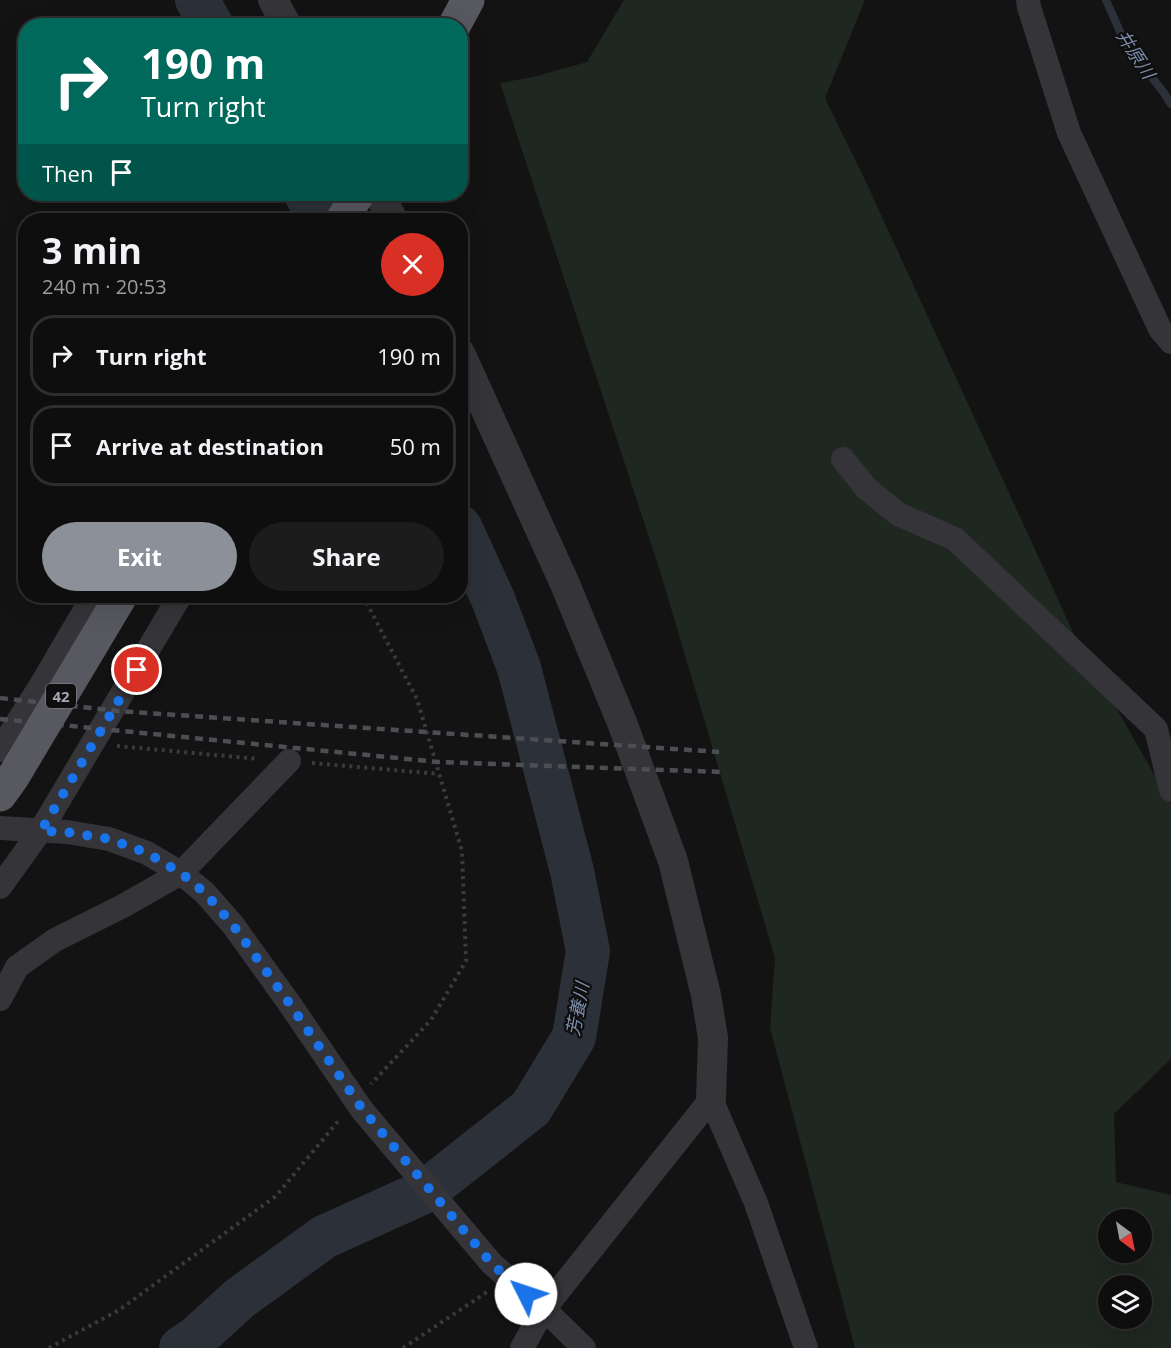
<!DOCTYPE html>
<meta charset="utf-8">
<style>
body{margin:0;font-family:"Open Sans","Noto Sans JP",sans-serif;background:#1c1c1d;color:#f1f3f6;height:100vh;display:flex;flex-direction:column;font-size:22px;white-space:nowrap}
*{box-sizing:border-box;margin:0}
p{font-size:20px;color:#9b9c9e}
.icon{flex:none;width:33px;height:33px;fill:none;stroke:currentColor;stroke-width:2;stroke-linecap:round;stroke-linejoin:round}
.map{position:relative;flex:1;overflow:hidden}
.drawer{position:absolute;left:18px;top:213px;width:450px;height:390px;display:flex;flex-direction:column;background:#0e0e0f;border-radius:24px;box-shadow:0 6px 24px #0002,0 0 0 2px #2e2e2f}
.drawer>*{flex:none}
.banner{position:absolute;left:18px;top:18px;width:450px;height:183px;border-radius:24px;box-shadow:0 6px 24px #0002,0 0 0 2px #2e2e2f;background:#00695c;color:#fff;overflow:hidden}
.needle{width:39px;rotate:148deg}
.tools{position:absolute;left:1098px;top:1209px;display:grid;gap:12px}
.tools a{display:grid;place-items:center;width:54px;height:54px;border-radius:50%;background:#0e0e0f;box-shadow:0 6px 24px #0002,0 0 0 2px #2e2e2f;font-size:30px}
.pin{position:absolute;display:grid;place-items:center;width:51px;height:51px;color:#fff;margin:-26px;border:3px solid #fff;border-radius:50%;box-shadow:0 2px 6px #0007}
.me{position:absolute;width:66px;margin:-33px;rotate:311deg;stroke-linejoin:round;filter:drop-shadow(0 0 4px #0008)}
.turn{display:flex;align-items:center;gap:21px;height:126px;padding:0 24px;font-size:27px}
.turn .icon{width:78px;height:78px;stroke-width:2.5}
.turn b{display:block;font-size:42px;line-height:51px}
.then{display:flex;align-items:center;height:57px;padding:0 24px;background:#0003;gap:12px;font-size:22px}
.round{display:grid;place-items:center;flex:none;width:63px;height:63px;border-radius:32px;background:#1c1c1d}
.summary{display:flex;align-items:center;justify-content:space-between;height:102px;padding:0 24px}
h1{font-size:36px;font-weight:700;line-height:45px}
.button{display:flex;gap:12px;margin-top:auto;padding:12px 24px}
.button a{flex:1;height:69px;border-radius:36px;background:#8c9099;color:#fff;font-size:24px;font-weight:700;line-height:69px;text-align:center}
.button a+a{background:#1c1c1d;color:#f1f3f6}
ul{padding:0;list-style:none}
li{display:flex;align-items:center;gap:18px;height:81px;margin:0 12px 9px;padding:0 12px;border:3px solid #2e2e2f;border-radius:24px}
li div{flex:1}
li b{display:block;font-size:22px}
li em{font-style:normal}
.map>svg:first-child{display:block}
</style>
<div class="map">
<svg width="1171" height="1348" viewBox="0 0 1171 1348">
<rect width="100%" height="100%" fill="#131314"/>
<!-- green -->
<path fill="#1f2721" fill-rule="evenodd" d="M624,0H865L825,98L865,180L1073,632L1171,804V1059L1114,1114L1116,1182L1171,1195V1348H855L770,1028L775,958L660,571L500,83L533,77L587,62ZM1108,1220H1142V1252H1108ZM1108,1286H1142V1318H1108Z"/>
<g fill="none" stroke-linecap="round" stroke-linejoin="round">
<!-- stream -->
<polyline stroke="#2c3139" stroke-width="8" points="1106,0 1125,43 1164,93 1171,104"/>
<!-- river -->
<g stroke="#2c3139" stroke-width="44">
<polyline points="197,0 212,26"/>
<polyline points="306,194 321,220"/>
<polyline points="181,1348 196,1338 240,1298 324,1237 426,1191 531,1108 574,1037 588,951 572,871 519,668 493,599 460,527"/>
</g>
<!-- path -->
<g stroke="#3a3b40" stroke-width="4" stroke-dasharray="3 4.5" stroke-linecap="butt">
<polyline points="363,596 417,699 462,851 466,961 431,1020 371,1084"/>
<polyline points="117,746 259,759"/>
<polyline points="312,763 439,774"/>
<polyline points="49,1348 119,1310 276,1196 340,1119"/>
<polyline points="403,1348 487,1292"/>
</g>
<!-- minor -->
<g stroke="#343439" stroke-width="24">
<polyline points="1028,0 1029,7 1069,133 1160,329 1171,342"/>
<polyline points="843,459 866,488 898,514 955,539 1156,729 1171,790"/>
<polyline points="0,750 41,685 93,596"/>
<polyline points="0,828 67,832 109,839 147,853 181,873 205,893 233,925 289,1003 362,1110 492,1264 544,1309 584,1348"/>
<polyline points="0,887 41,830 180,596"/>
<polyline points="0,999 17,967 55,940 123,906 181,873 289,761"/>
<polyline points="522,1348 544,1309 711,1099 756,1203 806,1348"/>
</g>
<!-- tertiary -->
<g stroke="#343439" stroke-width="30">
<polyline points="273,0 287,26"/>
<polyline points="379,194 393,220"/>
<polyline points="460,353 565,584 623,725 673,861 706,995 713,1038 711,1099"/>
</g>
<!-- trunk -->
<g stroke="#585861" stroke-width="33">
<polyline points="454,26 468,0"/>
<polyline points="342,220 358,194"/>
</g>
<!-- rail -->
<g stroke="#4d4e54" stroke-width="4.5" stroke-dasharray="8 6" stroke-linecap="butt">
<polyline points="0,698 118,711 719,752"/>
<polyline points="0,719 438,762 723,772"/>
</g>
<!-- trunk-bridge -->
<polyline stroke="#585861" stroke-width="33" points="0,795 13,777 121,596"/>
</g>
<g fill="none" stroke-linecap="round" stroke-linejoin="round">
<!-- route -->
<polyline stroke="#1a73e8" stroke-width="10" stroke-dasharray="0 18" points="137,670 41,831 67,832 109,839 147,853 181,873 205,893 233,925 289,1003 363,1110 492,1264 526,1294"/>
</g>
<g text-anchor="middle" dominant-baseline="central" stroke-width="4.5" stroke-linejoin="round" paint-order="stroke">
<!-- shield labels -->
<rect fill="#0e0e0f" stroke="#787982" stroke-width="1.5" x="46" y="684" width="30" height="24" rx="4.5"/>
<g font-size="15" font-weight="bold" fill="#a5a7b4">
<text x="61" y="696">42</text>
</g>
<!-- water labels -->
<g font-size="18" font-style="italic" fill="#7d8fae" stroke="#0e0e0f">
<text transform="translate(1136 54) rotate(57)">井原川</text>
<text transform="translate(577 1009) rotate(-79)">芳養川</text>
</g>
</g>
</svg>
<div class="tools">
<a><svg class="needle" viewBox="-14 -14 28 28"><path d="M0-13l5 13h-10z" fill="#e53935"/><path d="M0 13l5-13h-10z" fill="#9b9c9e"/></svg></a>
<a><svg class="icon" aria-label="layers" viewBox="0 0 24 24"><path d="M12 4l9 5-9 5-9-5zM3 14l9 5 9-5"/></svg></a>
</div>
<div class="pin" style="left:137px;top:670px;background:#d93025"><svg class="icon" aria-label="arrive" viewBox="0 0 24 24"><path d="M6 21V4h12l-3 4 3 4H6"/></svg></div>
<svg class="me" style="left:526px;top:1294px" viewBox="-20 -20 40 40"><circle r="19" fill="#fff"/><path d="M0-13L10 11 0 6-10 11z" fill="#1a73e8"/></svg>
<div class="banner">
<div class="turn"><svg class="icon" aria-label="right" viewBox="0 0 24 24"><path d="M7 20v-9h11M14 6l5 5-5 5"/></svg><div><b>190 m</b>Turn right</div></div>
<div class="then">Then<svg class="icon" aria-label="arrive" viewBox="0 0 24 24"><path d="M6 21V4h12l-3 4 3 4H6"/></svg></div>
</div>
<section class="drawer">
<div class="summary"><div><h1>3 min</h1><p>240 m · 20:53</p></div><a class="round" style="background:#d93025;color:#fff"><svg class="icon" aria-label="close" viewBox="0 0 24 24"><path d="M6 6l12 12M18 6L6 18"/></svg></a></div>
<ul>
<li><svg class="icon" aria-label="right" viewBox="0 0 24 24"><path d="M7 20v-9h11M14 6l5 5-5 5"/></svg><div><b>Turn right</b></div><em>190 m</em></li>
<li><svg class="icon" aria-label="arrive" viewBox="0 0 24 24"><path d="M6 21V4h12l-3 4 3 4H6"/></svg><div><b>Arrive at destination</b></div><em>50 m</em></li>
</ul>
<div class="button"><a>Exit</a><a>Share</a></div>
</section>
</div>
